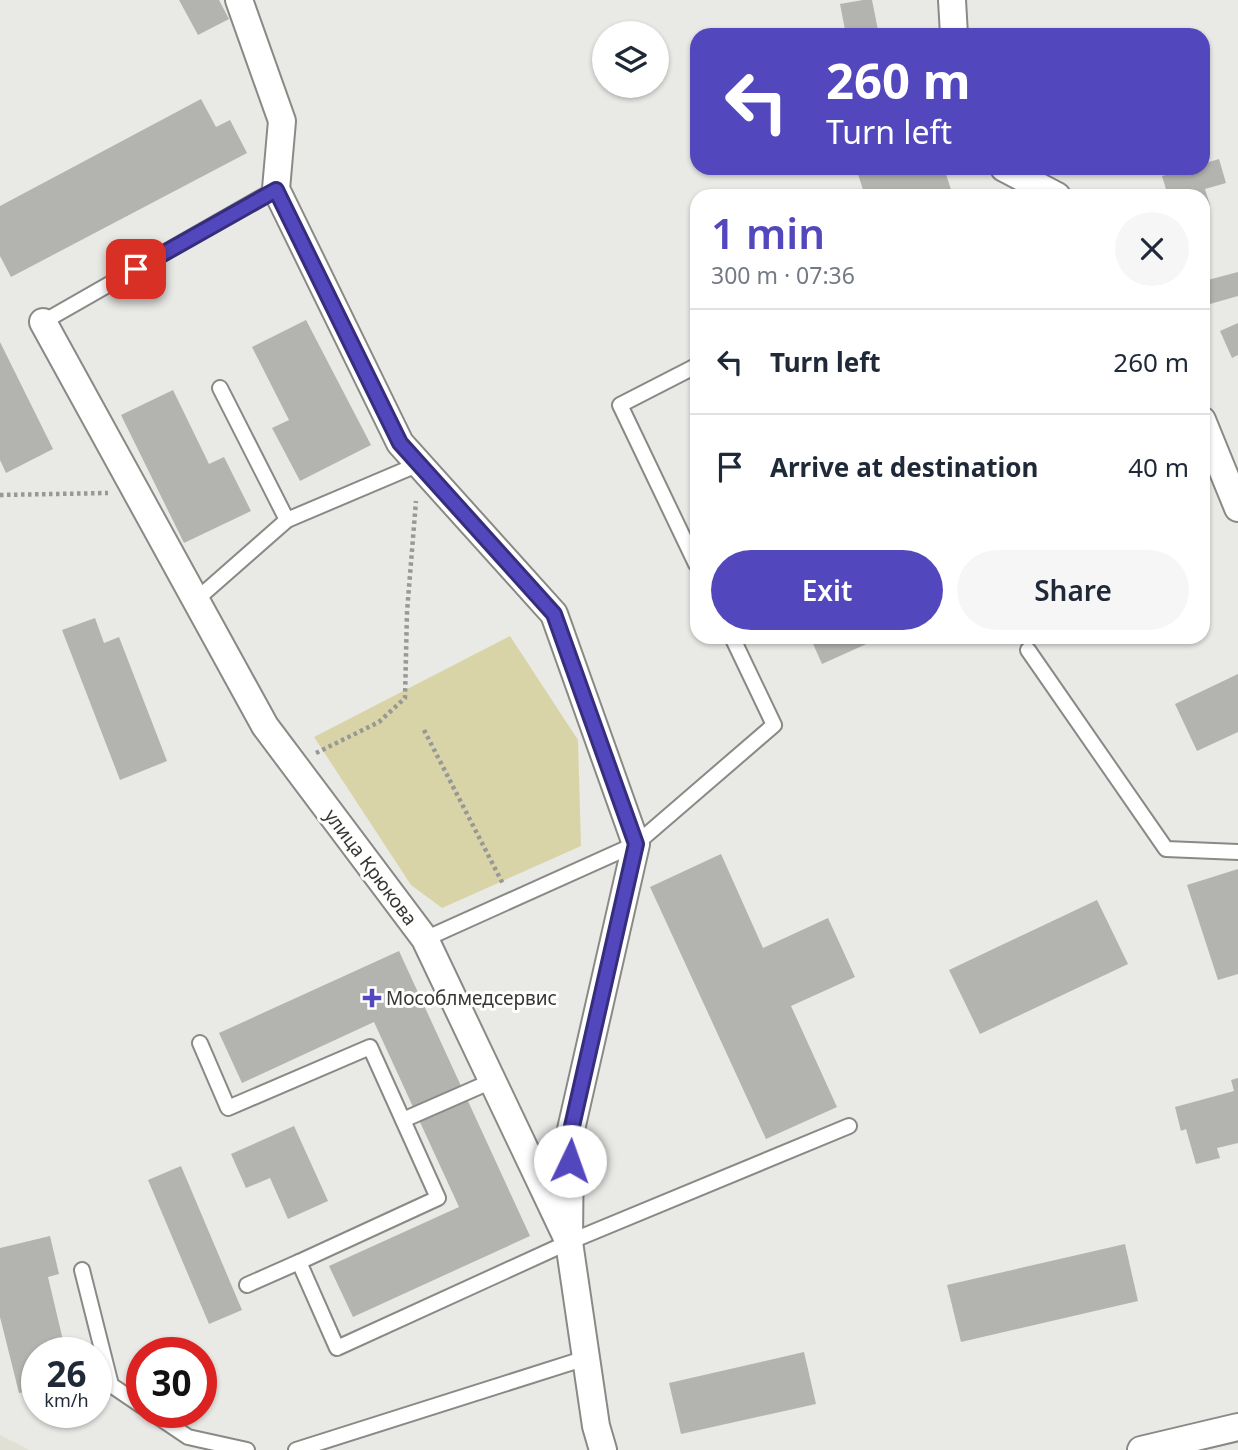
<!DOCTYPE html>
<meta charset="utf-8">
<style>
body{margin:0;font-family:"Noto Sans",sans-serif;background:#f6f6f7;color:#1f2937;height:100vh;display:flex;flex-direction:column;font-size:26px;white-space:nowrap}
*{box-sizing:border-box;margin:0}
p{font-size:23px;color:#747a83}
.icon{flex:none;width:38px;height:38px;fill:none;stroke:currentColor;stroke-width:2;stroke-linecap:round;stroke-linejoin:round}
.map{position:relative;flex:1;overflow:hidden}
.details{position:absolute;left:690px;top:189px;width:520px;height:455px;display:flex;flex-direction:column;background:#fff;border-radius:21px;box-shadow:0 2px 5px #0004}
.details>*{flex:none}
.top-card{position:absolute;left:690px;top:28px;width:520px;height:147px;border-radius:21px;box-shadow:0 2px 5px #0004;background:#5347be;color:#fff;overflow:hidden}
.buttons{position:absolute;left:592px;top:21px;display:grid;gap:14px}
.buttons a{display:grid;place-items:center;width:77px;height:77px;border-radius:50%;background:#fff;box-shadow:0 2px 5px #0004;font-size:35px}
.speed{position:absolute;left:21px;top:1337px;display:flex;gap:14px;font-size:35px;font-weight:700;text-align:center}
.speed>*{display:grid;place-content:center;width:91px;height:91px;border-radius:50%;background:#fff;box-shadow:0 2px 5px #0004;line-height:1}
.speed small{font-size:18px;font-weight:400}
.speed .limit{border:10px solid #d22;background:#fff;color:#111}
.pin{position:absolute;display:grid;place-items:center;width:60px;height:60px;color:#fff;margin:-30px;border-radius:14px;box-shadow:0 4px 10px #0006}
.me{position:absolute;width:77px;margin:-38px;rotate:3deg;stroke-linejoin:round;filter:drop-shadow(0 0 5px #0008)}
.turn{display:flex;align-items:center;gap:24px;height:147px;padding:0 21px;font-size:32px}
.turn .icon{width:91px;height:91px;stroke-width:2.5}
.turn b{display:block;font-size:49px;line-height:60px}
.round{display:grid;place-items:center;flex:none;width:74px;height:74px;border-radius:37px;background:#f6f6f7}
.summary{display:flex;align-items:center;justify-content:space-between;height:119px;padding:0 21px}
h1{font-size:42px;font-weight:600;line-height:52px;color:#5347be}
.button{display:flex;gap:14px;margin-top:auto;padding:14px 21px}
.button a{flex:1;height:80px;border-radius:42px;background:#5347be;color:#fff;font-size:28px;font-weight:600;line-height:80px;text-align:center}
.button a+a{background:#f6f6f7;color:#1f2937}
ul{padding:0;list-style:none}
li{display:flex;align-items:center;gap:21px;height:105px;padding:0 21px;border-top:2px solid #e0e1e3}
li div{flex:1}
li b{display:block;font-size:26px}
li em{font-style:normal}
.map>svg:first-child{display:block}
</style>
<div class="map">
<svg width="1238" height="1450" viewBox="0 0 1238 1450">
<rect width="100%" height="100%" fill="#e9e9e6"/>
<!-- built -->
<polygon fill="#e1e0d5" points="0,1435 30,1450 0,1450"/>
<!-- green -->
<polygon fill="#d9d4a7" points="510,636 578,740 581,846 442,908 411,885 314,737"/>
<!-- building -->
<g fill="#b3b3b0">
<polygon points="179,0 219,0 229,19 198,35"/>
<polygon points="863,0 872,0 879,35 846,35 840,4"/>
<polygon points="201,99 216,127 230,120 247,153 11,277 0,256 0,206"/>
<polygon points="1219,159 1226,183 1205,189 1210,205 1202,208 1202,196 1168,196 1162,176 1189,168 1202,168 1202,164"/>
<polygon points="865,168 944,168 953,196 865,196 857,171"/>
<polygon points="1238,272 1238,296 1210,304 1204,281"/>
<polygon points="306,320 371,445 300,481 272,428 289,420 252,347"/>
<polygon points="1238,323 1238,355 1232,358 1220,331"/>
<polygon points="0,342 53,449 6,473 0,460"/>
<polygon points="173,390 209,464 224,457 251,511 184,543 121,415"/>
<polygon points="95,618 104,643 119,637 167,761 120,780 62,630"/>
<polygon points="810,637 882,637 822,664"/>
<polygon points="1238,674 1238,732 1197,751 1175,704"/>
<polygon points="721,854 763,948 828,918 855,977 791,1006 837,1107 766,1139 650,887"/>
<polygon points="1238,869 1238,974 1218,980 1187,885"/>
<polygon points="1097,900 1128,964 980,1034 949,970"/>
<polygon points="399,951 530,1236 353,1317 329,1266 459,1207 374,1022 242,1083 219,1033"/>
<polygon points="1238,1078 1238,1143 1217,1148 1220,1158 1196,1164 1186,1129 1181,1131 1175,1107 1234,1091 1231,1080"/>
<polygon points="294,1126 328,1201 288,1219 270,1178 246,1188 231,1154"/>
<polygon points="181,1166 242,1310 209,1324 148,1180"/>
<polygon points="50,1236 59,1274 48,1277 66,1353 37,1353 37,1389 19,1393 0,1317 0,1248"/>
<polygon points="1125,1244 1138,1301 961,1342 947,1285"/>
<polygon points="804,1352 816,1404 681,1434 669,1383"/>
</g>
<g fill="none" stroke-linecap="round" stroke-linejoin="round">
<defs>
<g id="service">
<polyline points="43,322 276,189"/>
<polyline points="696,366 620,405 696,564"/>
<polyline points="220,388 287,520 419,464"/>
<polyline points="196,600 287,520"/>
<polyline points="1028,650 1166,849 1238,852"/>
<polyline points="425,939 636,844 774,725 732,637"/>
<polyline points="200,1043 228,1108 370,1047 438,1198 299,1262"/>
<polyline points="403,1120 492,1081"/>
<polyline points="82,1270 111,1385 142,1406"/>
<polyline points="247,1285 299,1262 337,1348 569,1242 849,1126"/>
<polyline points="151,1412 188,1437 247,1450"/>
<polyline points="296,1450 586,1358"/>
</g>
<g id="minor">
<polyline points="239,0 282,121 276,189 400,443 554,614 636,844 570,1134 569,1242"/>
<polyline points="952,0 954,35"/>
<polyline points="1004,168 1057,196"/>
<polyline points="43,322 265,726 425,939 569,1242 596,1426 603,1450"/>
<polyline points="1202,420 1238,508"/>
<polyline points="1141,1450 1238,1427"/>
</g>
</defs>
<!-- service casing -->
<use href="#service" stroke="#898986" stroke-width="18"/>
<!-- minor casing -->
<use href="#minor" stroke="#898986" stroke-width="30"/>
<!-- path -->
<g stroke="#989896" stroke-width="4.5" stroke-dasharray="3.5 3.5" stroke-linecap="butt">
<polyline points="0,495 108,493"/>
<polyline points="424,730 503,884"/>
<polyline points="316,753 379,722 405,698 407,612 416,501"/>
</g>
<!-- service -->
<use href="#service" stroke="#fff" stroke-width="14"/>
<!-- minor -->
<use href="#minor" stroke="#fff" stroke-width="26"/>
</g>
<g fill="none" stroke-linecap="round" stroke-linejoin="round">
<defs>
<polyline id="route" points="136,269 276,190 400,443 554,614 636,844 570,1135 570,1161"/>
</defs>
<!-- route casing -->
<use href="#route" stroke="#362e7c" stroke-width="18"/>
<!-- route -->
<use href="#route" stroke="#5347be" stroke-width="12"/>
</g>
<!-- markers -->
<path fill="#5347be" stroke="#fffffe" stroke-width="2.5" d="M368.5 987.5h7v7h7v7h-7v7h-7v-7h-7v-7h7z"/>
<g text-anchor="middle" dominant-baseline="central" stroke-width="6" stroke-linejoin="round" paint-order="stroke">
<!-- street labels -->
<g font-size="19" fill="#363634" stroke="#fffffe">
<text transform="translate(371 867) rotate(53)">улица Крюкова</text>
</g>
<!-- poi labels -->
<g font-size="19" fill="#363634" stroke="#fffffe" text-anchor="start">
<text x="386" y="998">Мособлмедсервис</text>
</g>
</g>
</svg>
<div class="buttons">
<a><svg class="icon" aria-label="layers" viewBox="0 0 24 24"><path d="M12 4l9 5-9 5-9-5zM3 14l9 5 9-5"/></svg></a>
</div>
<div class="speed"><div>26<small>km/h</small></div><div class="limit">30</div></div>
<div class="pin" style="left:136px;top:269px;background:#d93025"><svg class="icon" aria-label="arrive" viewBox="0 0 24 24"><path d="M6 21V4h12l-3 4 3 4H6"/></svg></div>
<svg class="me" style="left:570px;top:1161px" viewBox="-20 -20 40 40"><circle r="19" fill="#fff"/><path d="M0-13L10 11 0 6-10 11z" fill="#5347be"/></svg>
<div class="top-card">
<div class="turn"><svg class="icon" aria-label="left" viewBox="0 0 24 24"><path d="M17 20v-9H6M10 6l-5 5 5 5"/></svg><div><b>260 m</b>Turn left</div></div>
</div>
<section class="details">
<div class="summary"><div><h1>1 min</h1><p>300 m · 07:36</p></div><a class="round"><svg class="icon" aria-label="close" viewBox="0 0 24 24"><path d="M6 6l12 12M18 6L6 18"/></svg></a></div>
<ul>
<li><svg class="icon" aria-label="left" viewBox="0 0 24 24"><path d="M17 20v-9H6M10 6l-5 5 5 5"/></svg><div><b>Turn left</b></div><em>260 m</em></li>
<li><svg class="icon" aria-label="arrive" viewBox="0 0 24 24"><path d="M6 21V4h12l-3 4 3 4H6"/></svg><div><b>Arrive at destination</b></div><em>40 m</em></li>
</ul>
<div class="button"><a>Exit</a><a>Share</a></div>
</section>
</div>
